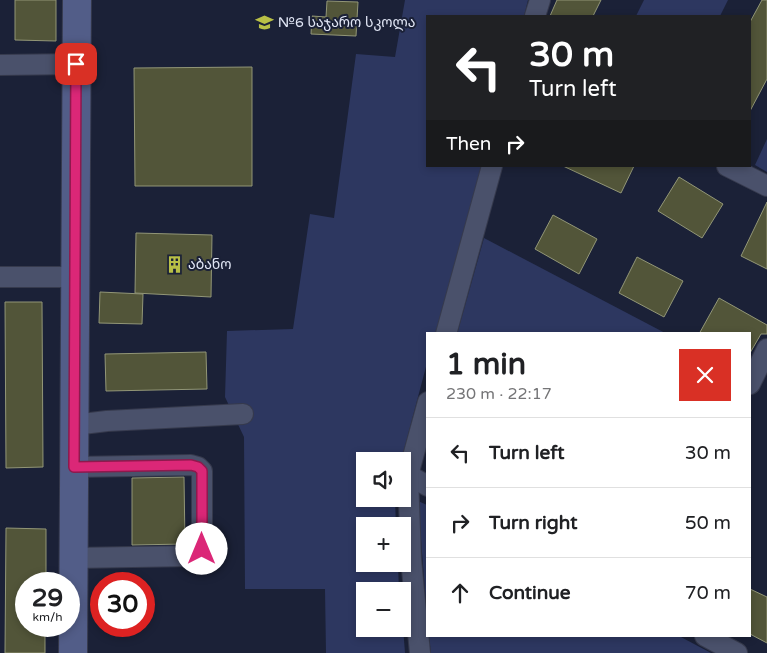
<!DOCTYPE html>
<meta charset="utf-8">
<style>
body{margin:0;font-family:"Varela Round","Noto Sans Georgian",sans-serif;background:#f6f6f6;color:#202124;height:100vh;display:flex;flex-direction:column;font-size:19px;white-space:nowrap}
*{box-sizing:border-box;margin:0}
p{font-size:16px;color:#757577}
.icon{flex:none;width:28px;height:28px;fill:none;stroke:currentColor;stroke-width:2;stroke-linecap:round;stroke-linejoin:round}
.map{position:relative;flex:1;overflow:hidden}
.sheet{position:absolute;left:426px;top:332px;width:325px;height:305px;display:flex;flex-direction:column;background:#fff;border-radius:0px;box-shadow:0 2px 8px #0003}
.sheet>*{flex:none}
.top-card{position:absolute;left:426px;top:15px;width:325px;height:152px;border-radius:0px;box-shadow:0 2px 8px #0003;background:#202124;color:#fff;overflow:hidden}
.tools{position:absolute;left:356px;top:452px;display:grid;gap:10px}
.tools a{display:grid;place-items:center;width:55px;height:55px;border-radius:0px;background:#fff;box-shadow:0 2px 8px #0003;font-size:25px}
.speed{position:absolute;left:15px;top:572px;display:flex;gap:10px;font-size:25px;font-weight:700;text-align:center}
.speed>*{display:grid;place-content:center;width:65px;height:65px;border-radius:50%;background:#fff;box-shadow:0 2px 8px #0003;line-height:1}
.speed small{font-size:12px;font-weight:400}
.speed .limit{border:8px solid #d22;background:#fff;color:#111}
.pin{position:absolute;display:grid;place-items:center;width:42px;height:42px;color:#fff;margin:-21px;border-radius:10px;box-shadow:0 2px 8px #0006}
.me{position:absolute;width:55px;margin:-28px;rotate:0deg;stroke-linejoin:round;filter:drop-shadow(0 0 4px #0008)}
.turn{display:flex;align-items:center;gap:18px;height:105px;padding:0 20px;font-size:22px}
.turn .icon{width:65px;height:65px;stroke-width:2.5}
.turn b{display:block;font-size:35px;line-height:42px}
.then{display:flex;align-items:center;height:48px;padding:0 20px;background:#0003;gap:10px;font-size:19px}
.round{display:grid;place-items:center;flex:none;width:52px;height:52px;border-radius:0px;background:#f6f6f6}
.summary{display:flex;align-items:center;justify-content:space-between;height:85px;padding:0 20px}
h1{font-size:30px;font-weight:700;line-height:38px}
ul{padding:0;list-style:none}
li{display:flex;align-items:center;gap:15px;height:70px;padding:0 20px;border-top:1px solid #e0e0e0}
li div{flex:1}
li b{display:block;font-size:19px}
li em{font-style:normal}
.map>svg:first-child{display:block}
</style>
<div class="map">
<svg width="767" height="653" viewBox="0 0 767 653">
<rect width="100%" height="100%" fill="#1b2137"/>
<!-- green -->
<g fill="#2d3760">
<polygon points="405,0 528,0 524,16 428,16 428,166 482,166 436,334 428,334 427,363 401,461 365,461 365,499 395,499 396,526 365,526 365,564 398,564 399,591 365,591 365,629 402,629 403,627 405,653 326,653 325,589 245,589 244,437 225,397 227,331 293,329 310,214 334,218 356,54 395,57"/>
<polygon points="644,0 728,0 720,16 636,16"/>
<polygon points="767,139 767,172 755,165"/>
<polygon points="484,238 667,334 457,334"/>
<polygon points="418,501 427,505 427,616"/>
<polygon points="429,636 679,636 711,653 431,653"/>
</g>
<!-- building -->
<g fill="#525539" stroke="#929677">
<polygon points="15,0 56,0 56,41 15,40"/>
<polygon points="557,0 601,0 593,16 550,16"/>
<polygon points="762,0 767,0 767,79 750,111 750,22"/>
<polygon points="327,1 358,2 356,36 311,34 312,16 326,17"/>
<polygon points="252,67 252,186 135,186 134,68"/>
<polygon points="563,166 634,166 621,193"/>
<polygon points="679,177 723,204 702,238 658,211"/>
<polygon points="767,202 767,269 741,256"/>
<polygon points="553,215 597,239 579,274 535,249"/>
<polygon points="136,233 212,235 211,297 135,293"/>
<polygon points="637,257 683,281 664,317 619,293"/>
<polygon points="100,292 143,294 142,324 99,323"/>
<polygon points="719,298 767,325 767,334 761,334 750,353 750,334 699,334"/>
<polygon points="5,302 42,302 43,467 6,468"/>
<polygon points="206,352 207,389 106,391 105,354"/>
<polygon points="184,477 185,544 132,545 132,478"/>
<polygon points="6,528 46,529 46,584 26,584 26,626 45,626 45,653 5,653"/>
<polygon points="750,589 767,597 767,643 750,634"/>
</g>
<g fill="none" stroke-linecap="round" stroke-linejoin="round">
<defs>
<g id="street">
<polyline points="535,16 540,0"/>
<polyline points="0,65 77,64"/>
<polyline points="727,166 767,186"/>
<polyline points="0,277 76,277"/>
<polyline points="446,334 492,166"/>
<polyline points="750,384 767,349"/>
<polyline points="74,425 107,421 243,414"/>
<polyline points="408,475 428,486"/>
<polyline points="73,558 193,556 199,554 202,549 202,471 198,467 191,465 74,467"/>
<polyline points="705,636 737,653"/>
<polyline points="420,653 411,559 408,475 428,402"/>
</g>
<polyline id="secondary" points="73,653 77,0"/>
</defs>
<!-- street casing -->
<use href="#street" stroke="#363a4d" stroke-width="22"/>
<!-- secondary casing -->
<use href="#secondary" stroke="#363a4d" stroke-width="30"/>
<!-- street -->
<use href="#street" stroke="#4a516b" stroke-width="20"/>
<!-- secondary -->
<use href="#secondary" stroke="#525d88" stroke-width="28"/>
</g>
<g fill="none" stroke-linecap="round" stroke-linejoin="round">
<defs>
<polyline id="route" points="76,64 74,467 191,465 198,467 202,471 202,549"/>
</defs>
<!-- route casing -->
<use href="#route" stroke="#8e194d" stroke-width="12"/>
<!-- route -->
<use href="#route" stroke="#db2777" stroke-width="9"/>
</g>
<!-- icons -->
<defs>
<symbol id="school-bare" viewBox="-9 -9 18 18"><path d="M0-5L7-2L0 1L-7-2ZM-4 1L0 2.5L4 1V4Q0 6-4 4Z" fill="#b9c046" stroke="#1b2137" stroke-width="2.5" paint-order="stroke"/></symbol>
<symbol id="building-bare" viewBox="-9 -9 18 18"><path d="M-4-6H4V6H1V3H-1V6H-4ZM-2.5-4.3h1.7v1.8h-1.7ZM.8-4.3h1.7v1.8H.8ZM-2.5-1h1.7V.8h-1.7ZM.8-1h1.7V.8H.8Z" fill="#b9c046" stroke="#1b2137" stroke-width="2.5" paint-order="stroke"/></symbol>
</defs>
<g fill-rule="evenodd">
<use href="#school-bare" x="252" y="10" width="25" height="25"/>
<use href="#building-bare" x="162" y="252" width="25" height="25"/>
</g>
<g text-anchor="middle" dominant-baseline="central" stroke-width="4" stroke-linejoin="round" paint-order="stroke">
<!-- poi labels -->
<g font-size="14" fill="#e1e6f5" stroke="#1b2137" text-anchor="start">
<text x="278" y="22">№6 საჯარო სკოლა</text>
<text x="188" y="264">აბანო</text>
</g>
</g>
</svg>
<div class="tools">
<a><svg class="icon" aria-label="sound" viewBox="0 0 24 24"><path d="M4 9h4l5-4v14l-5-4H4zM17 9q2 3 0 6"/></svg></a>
<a>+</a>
<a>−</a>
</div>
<div class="speed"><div>29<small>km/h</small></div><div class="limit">30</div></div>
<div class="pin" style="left:76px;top:64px;background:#d93025"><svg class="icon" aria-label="arrive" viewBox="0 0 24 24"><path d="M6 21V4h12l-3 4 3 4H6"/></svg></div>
<svg class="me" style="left:202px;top:549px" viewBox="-20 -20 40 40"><circle r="19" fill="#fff"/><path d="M0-13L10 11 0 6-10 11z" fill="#db2777"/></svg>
<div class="top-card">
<div class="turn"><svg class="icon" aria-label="left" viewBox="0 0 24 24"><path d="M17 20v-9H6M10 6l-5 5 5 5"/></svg><div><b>30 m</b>Turn left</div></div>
<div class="then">Then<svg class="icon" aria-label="right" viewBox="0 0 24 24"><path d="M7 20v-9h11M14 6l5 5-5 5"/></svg></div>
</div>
<section class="sheet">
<div class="summary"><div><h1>1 min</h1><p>230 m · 22:17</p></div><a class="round" style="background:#d93025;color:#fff"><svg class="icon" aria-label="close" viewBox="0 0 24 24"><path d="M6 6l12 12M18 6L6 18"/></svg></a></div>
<ul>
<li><svg class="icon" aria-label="left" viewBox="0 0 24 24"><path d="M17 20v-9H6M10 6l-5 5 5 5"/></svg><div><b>Turn left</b></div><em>30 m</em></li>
<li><svg class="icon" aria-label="right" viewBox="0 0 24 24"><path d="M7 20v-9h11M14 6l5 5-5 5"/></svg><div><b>Turn right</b></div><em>50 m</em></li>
<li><svg class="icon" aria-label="ahead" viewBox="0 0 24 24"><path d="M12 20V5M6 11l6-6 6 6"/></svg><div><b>Continue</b></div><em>70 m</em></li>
</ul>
</section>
</div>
